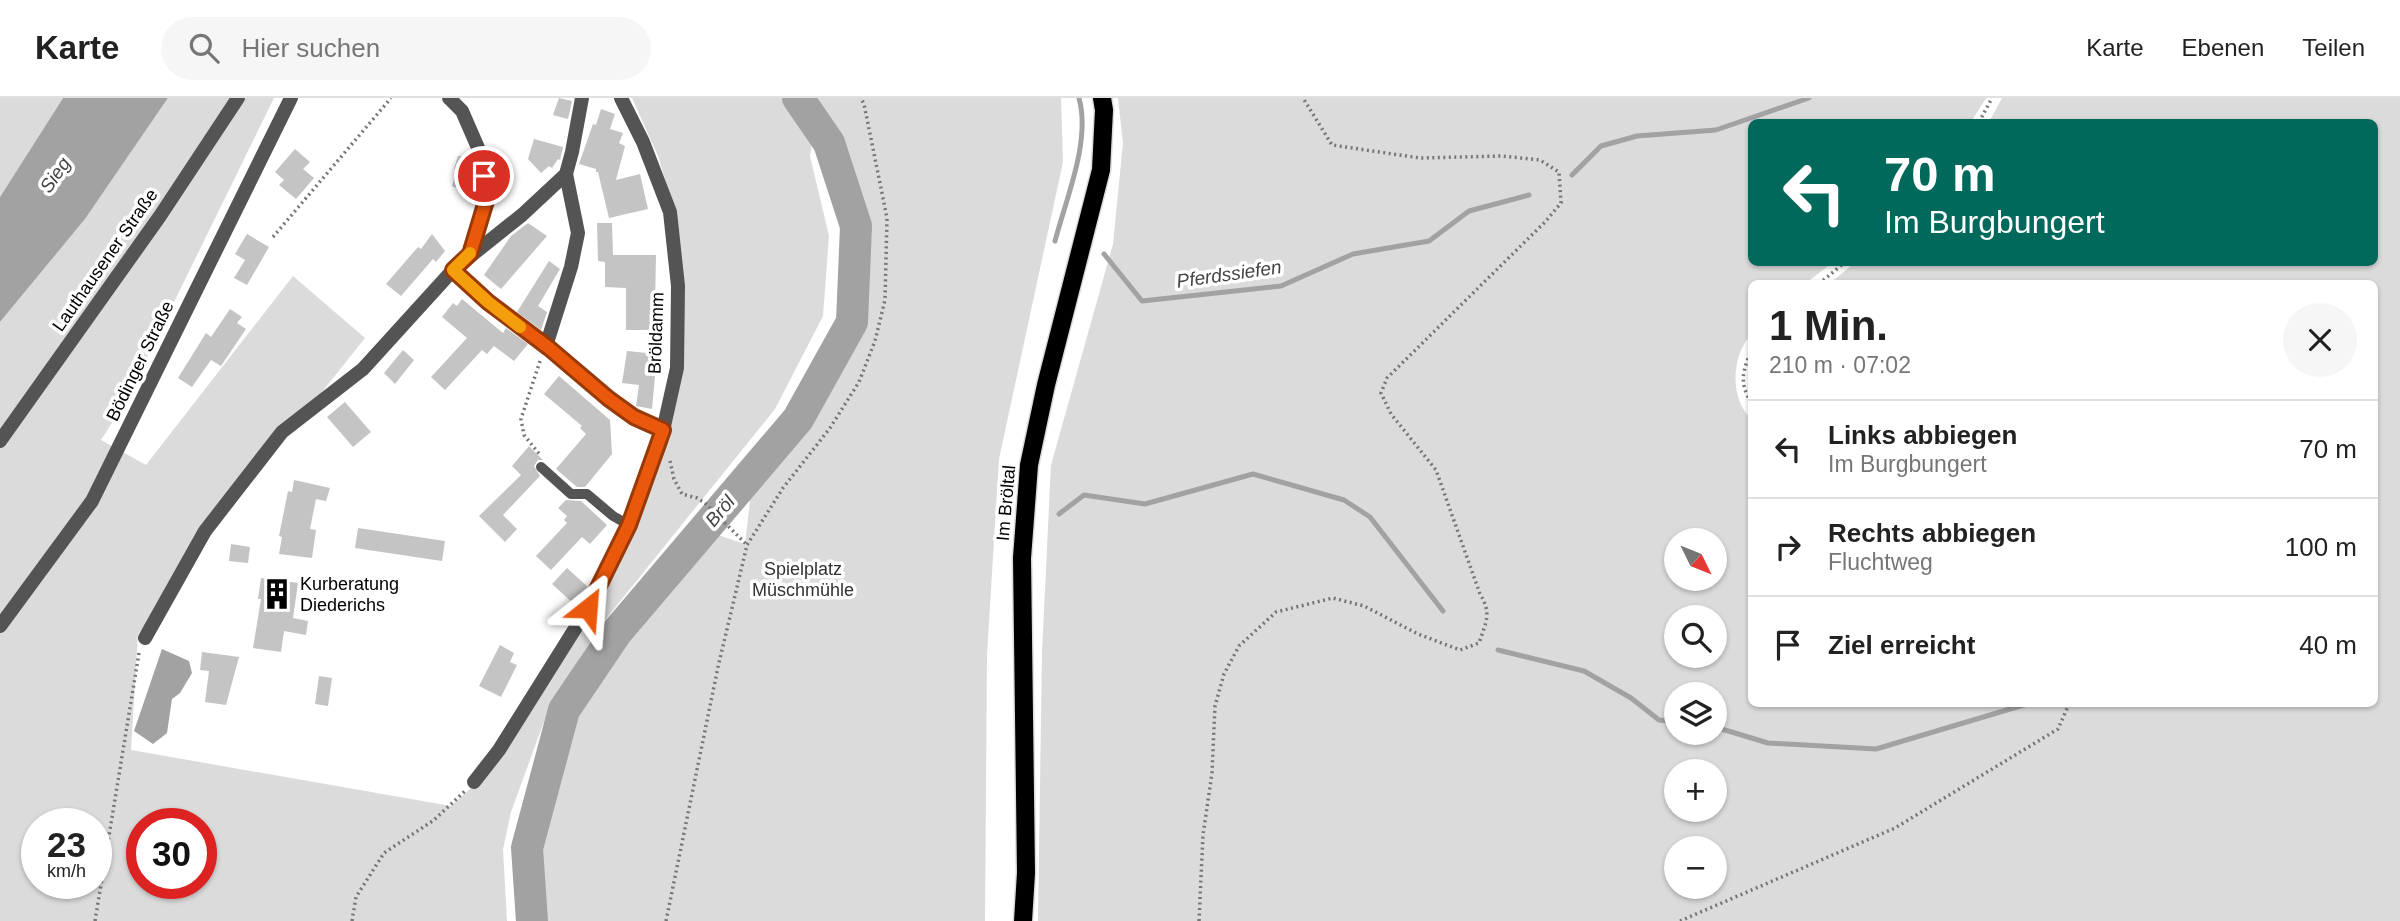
<!DOCTYPE html>
<html lang="de">
<meta charset="utf-8">
<style>
body{margin:0;font-family:Arial,sans-serif;background:#f6f6f6;color:#222;height:100vh;display:flex;flex-direction:column;font-size:26px;white-space:nowrap}
*{box-sizing:border-box;margin:0}
p{font-size:23px;color:#767676}
.icon{flex:none;width:38px;height:38px;fill:none;stroke:currentColor;stroke-width:2;stroke-linecap:round;stroke-linejoin:round}
.map{position:relative;flex:1;overflow:hidden}
.side{position:absolute;left:1748px;top:182px;width:630px;height:427px;display:flex;flex-direction:column;background:#fff;border-radius:10px;box-shadow:0 2px 5px #0004}
.side>*{flex:none}
.hud{position:absolute;left:1748px;top:21px;width:630px;height:147px;border-radius:10px;box-shadow:0 2px 5px #0004;background:#00695c;color:#fff;overflow:hidden}
.needle{width:46px;rotate:133deg}
.controls{position:absolute;left:1664px;top:430px;display:grid;gap:14px}
.controls a{display:grid;place-items:center;width:63px;height:63px;border-radius:50%;background:#fff;box-shadow:0 2px 5px #0004;font-size:35px}
.speed{position:absolute;left:21px;top:710px;display:flex;gap:14px;font-size:35px;font-weight:700;text-align:center}
.speed>*{display:grid;place-content:center;width:91px;height:91px;border-radius:50%;background:#fff;box-shadow:0 2px 5px #0004;line-height:1}
.speed small{font-size:18px;font-weight:400}
.speed .limit{border:10px solid #d22;background:#fff;color:#111}
.pin{position:absolute;display:grid;place-items:center;width:60px;height:60px;color:#fff;margin:-30px;border:4px solid #fff;border-radius:50%;box-shadow:0 2px 7px #0007}
.me{position:absolute;width:77px;margin:-38px;rotate:28deg;stroke-linejoin:round;filter:drop-shadow(0 0 5px #0008)}
.turn{display:flex;align-items:center;gap:24px;height:147px;padding:0 21px;font-size:32px}
.turn .icon{width:91px;height:91px;stroke-width:2.5}
.turn b{display:block;font-size:49px;line-height:60px}
.round{display:grid;place-items:center;flex:none;width:74px;height:74px;border-radius:37px;background:#f6f6f6}
.summary{display:flex;align-items:center;justify-content:space-between;height:119px;padding:0 21px}
h1{font-size:42px;font-weight:800;line-height:52px}
ul{padding:0;list-style:none}
li{display:flex;align-items:center;gap:21px;height:98px;padding:0 21px;border-top:2px solid #e0e0e0}
li div{flex:1}
li b{display:block;font-size:26px}
li em{font-style:normal}
header{display:flex;align-items:center;gap:42px;box-sizing:border-box;height:98px;padding:0 35px;background:#fff;border-bottom:2px solid #e0e0e0}
header strong{font-size:33px}
nav{display:flex;gap:38px;margin-inline-start:auto;font-size:24px}
.search{width:490px;height:63px;background:#f6f6f6;display:flex;align-items:center;gap:18px;box-sizing:border-box;padding:0 24px;border-radius:38px;color:#767676;font-size:26px}
.map>svg:first-child{display:block}
</style>
<header>
<strong>Karte</strong>
<div class="search"><svg class="icon" aria-label="search" viewBox="0 0 24 24"><circle cx="10" cy="10" r="6"/><path d="M15 15l6 6"/></svg>Hier suchen</div>
<nav><a>Karte</a><a>Ebenen</a><a>Teilen</a></nav>
</header>
<div class="map">
<svg width="2400" height="823" viewBox="0 0 2400 823">
<rect width="100%" height="100%" fill="#fff"/>
<!-- green -->
<g fill="#dbdbdb" fill-rule="evenodd">
<polygon points="0,0 63,0 0,99"/>
<path d="M168,0H274L124,306L101,342L146,367L293,178L365,240L252,382L138,536L131,652L451,708L481,681L587,519L681,272L674,110L658,58L632,0H1061L1063,64L999,361L987,557L985,823H539L533,755L568,617L626,539L712,435L745,446L750,403L742,396L802,328L855,225L865,127L837,42L818,7L810,58L829,138L823,218L775,311L601,527L550,607L511,714L503,751L507,823H0V224L85,121ZM37,726H96V786H37ZM142,726H201V786H142Z"/>
<path d="M1118,0H1986L1971,24H1752V164L1832,165L1806,185L1752,186V235C1731,258 1729,300 1752,322V606H2375V186L1830,185L1856,164H2375V24H1989L2002,0H2400V823H1038L1042,554L1051,367L1113,146L1123,45ZM1676,443H1715V481H1676ZM1676,520H1715V558H1676ZM1676,597H1715V635H1676ZM1676,674H1715V712H1676ZM1676,751H1715V789H1676Z"/>
</g>
<!-- water -->
<g fill="#a2a2a2">
<polygon points="63,0 168,0 85,121 0,224 0,99"/>
<polygon points="162,551 189,563 192,575 180,595 172,601 167,635 153,646 134,633"/>
</g>
<g fill="none" stroke-linecap="round" stroke-linejoin="round">
<!-- stream -->
<g stroke="#a2a2a2" stroke-width="5">
<polyline points="1572,77 1601,48 1637,38 1716,32 1809,0"/>
<path d="M1055,143C1066,101 1091,43 1079,0"/>
<polyline points="1104,156 1142,203 1281,188 1353,156 1429,143 1469,113 1529,97"/>
<polyline points="1059,416 1084,397 1145,406 1253,376 1344,402 1370,419 1443,513"/>
<polyline points="1498,552 1584,573 1631,600 1659,622 1676,624"/>
<polyline points="1715,629 1768,645 1876,651 2027,606"/>
</g>
<!-- river -->
<polyline stroke="#a2a2a2" stroke-width="32" points="532,823 527,750 564,612 616,535 798,321 852,224 856,128 829,45 798,0"/>
</g>
<!-- building -->
<g fill="#c4c4c4">
<polygon points="559,0 572,3 568,21 553,17"/>
<polygon points="601,11 615,16 610,31 623,35 619,45 625,48 616,82 640,76 648,111 609,120 598,74 596,74 596,71 579,66 593,26 596,27"/>
<polygon points="534,41 563,49 560,62 558,61 552,70 549,68 541,75 528,61"/>
<polygon points="295,51 310,64 303,71 314,80 296,101 279,87 284,82 275,74"/>
<polygon points="458,58 470,58 476,95 472,93 471,96 452,88 457,72 454,71"/>
<polygon points="528,125 547,138 501,191 484,177 511,138"/>
<polygon points="597,125 612,125 613,157 656,157 655,208 658,208 658,232 626,232 626,190 605,189 605,164 598,163"/>
<polygon points="247,136 269,149 247,187 234,180 245,162 235,156"/>
<polygon points="432,136 445,153 436,164 433,161 401,198 386,186 418,149 421,151"/>
<polygon points="549,163 560,171 538,208 547,214 541,232 517,214"/>
<polygon points="462,201 503,235 506,230 528,246 514,263 494,248 487,256 482,252 445,292 431,279 467,240 442,219 453,205 457,208"/>
<polygon points="230,211 242,219 237,225 246,231 221,268 211,262 192,289 178,280 206,235 211,239"/>
<polygon points="403,252 414,262 395,286 384,275"/>
<polygon points="627,253 657,256 652,311 636,308 639,287 622,285"/>
<polygon points="559,278 610,322 612,356 585,389 577,389 556,371 586,336 580,330 582,328 544,296"/>
<polygon points="345,304 371,334 353,349 327,319"/>
<polygon points="529,348 543,362 538,362 534,368 540,378 503,417 517,431 505,444 479,418 521,377 512,368"/>
<polygon points="294,382 330,390 326,403 316,401 310,431 316,432 312,460 279,456 282,439 279,438 288,393 292,394"/>
<polygon points="566,402 581,403 607,427 590,446 582,439 551,472 536,458 567,425 564,422 567,418 558,410"/>
<polygon points="358,430 445,443 442,463 355,450"/>
<polygon points="231,446 250,449 248,465 229,463"/>
<polygon points="567,470 588,489 575,507 552,486"/>
<polygon points="261,480 298,485 293,520 308,523 306,537 284,533 281,554 253,550 261,501 258,501"/>
<polygon points="500,547 514,555 510,564 517,567 501,599 479,588"/>
<polygon points="202,554 239,559 226,607 205,604 209,573 200,572"/>
<polygon points="319,578 332,580 328,608 315,606"/>
</g>
<g fill="none" stroke-linecap="round" stroke-linejoin="round">
<defs>
<polyline id="primary" points="1023,823 1026,775 1022,460 1029,367 1046,287 1101,72 1104,12 1102,0"/>
</defs>
<!-- primary casing -->
<use href="#primary" stroke="#dbdbdb" stroke-width="21"/>
<!-- path -->
<g stroke="#767676" stroke-width="3.5" stroke-dasharray="2 3.5" stroke-linecap="butt">
<polyline points="1979,24 1992,0"/>
<polyline points="273,139 391,0"/>
<polyline points="1819,186 1845,164"/>
<path d="M1752,250C1743,274 1738,283 1752,306"/>
<polyline points="540,263 521,321 524,337 541,358"/>
<polyline points="670,363 674,381 682,396 697,400 705,405 747,447"/>
<polyline points="95,823 139,555"/>
<polyline points="352,823 356,799 384,755 434,722 465,693"/>
<polyline points="666,823 718,569 747,447 783,390 830,330 859,284 875,243 885,202 887,120 864,6 861,0"/>
<path d="M1199,823L1203,737L1212,675L1215,608L1224,576L1239,548L1276,514L1333,500L1364,508L1418,536L1460,552L1479,545C1486,524 1492,516 1480,496L1436,372L1391,316L1381,295L1387,280L1545,124L1561,105L1559,74L1540,62L1502,58L1420,60L1332,47L1303,0"/>
<polyline points="1680,823 1895,730 2058,631 2069,606"/>
</g>
<!-- service -->
<polyline stroke="#545454" stroke-width="10" points="541,369 571,396 587,396 613,418 629,427"/>
<!-- minor -->
<g stroke="#545454" stroke-width="14">
<polyline points="449,0 462,13 479,52 484,78 486,103 470,156"/>
<polyline points="453,172 488,204 549,250 609,301 634,319 663,332"/>
<polyline points="546,248 571,169 578,135 566,76"/>
<polyline points="145,540 205,433 282,334 363,271 453,172 522,117 566,76 572,54 582,0"/>
<polyline points="474,684 499,652 588,510 612,463 629,427 660,346 677,270 678,188 670,114 643,44 621,0"/>
</g>
<!-- tertiary -->
<g stroke="#545454" stroke-width="14">
<polyline points="0,343 160,118 238,0"/>
<polyline points="0,528 92,403 291,0"/>
</g>
<!-- primary -->
<use href="#primary" stroke="#000" stroke-width="18"/>
</g>
<g fill="none" stroke-linecap="round" stroke-linejoin="round">
<defs>
<polyline id="route" points="484,78 486,103 470,156 453,172 488,204 549,250 609,301 634,319 663,332 629,427 588,510"/>
</defs>
<!-- route casing -->
<use href="#route" stroke="#983908" stroke-width="18"/>
<!-- route -->
<use href="#route" stroke="#ea580c" stroke-width="12"/>
<!-- slow -->
<polyline stroke="#f59e0b" stroke-width="12" points="470,155 453,172 488,204 520,229"/>
</g>
<!-- icons -->
<defs>
<symbol id="building-bare" viewBox="-9 -9 18 18"><path d="M-4-6H4V6H1V3H-1V6H-4ZM-2.5-4.3h1.7v1.8h-1.7ZM.8-4.3h1.7v1.8H.8ZM-2.5-1h1.7V.8h-1.7ZM.8-1h1.7V.8H.8Z" fill="#000" stroke="#fff" stroke-width="2.5" paint-order="stroke"/></symbol>
</defs>
<g fill-rule="evenodd">
<use href="#building-bare" x="255" y="474" width="44" height="44"/>
</g>
<g text-anchor="middle" dominant-baseline="central" stroke-width="7" stroke-linejoin="round" paint-order="stroke">
<!-- street labels -->
<g font-size="18" fill="#000" stroke="#fff">
<text transform="translate(105 162) rotate(-55)">Lauthausener Straße</text>
<text transform="translate(656 235) rotate(-88)">Bröldamm</text>
<text transform="translate(140 263) rotate(-64)">Bödinger Straße</text>
<text transform="translate(1006 405) rotate(-85)">Im Bröltal</text>
</g>
<!-- park labels -->
<g font-size="18" fill="#323232" stroke="#fff">
<text x="803" y="471">Spielplatz<tspan x="803" dy="21">Müschmühle</tspan></text>
</g>
<!-- poi labels -->
<g font-size="18" fill="#000" stroke="#fff" text-anchor="start">
<text x="300" y="486">Kurberatung<tspan x="300" dy="21">Diederichs</tspan></text>
</g>
<!-- water labels -->
<g font-size="19" font-style="italic" fill="#434343" stroke="#fff">
<text transform="translate(55 77) rotate(-55)">Sieg</text>
<text transform="translate(1229 176) rotate(-8)">Pferdssiefen</text>
<text transform="translate(720 413) rotate(-50)">Bröl</text>
</g>
</g>
</svg>
<div class="controls">
<a><svg class="needle" viewBox="-14 -14 28 28"><path d="M0-13l5 13h-10z" fill="#e53935"/><path d="M0 13l5-13h-10z" fill="#767676"/></svg></a>
<a><svg class="icon" aria-label="search" viewBox="0 0 24 24"><circle cx="10" cy="10" r="6"/><path d="M15 15l6 6"/></svg></a>
<a><svg class="icon" aria-label="layers" viewBox="0 0 24 24"><path d="M12 4l9 5-9 5-9-5zM3 14l9 5 9-5"/></svg></a>
<a>+</a>
<a>−</a>
</div>
<div class="speed"><div>23<small>km/h</small></div><div class="limit">30</div></div>
<div class="pin" style="left:484px;top:78px;background:#d93025"><svg class="icon" aria-label="arrive" viewBox="0 0 24 24"><path d="M6 21V4h12l-3 4 3 4H6"/></svg></div>
<svg class="me" style="left:588px;top:510px" viewBox="-20 -20 40 40"><path d="M0-17L14 15 0 8-14 15z" fill="#ea580c" stroke="#fff" stroke-width="4"/></svg>
<div class="hud">
<div class="turn"><svg class="icon" aria-label="left" viewBox="0 0 24 24"><path d="M17 20v-9H6M10 6l-5 5 5 5"/></svg><div><b>70 m</b>Im Burgbungert</div></div>
</div>
<section class="side">
<div class="summary"><div><h1>1 Min.</h1><p>210 m · 07:02</p></div><a class="round"><svg class="icon" aria-label="close" viewBox="0 0 24 24"><path d="M6 6l12 12M18 6L6 18"/></svg></a></div>
<ul>
<li><svg class="icon" aria-label="left" viewBox="0 0 24 24"><path d="M17 20v-9H6M10 6l-5 5 5 5"/></svg><div><b>Links abbiegen</b><p>Im Burgbungert</p></div><em>70 m</em></li>
<li><svg class="icon" aria-label="right" viewBox="0 0 24 24"><path d="M7 20v-9h11M14 6l5 5-5 5"/></svg><div><b>Rechts abbiegen</b><p>Fluchtweg</p></div><em>100 m</em></li>
<li><svg class="icon" aria-label="arrive" viewBox="0 0 24 24"><path d="M6 21V4h12l-3 4 3 4H6"/></svg><div><b>Ziel erreicht</b></div><em>40 m</em></li>
</ul>
</section>
</div>
